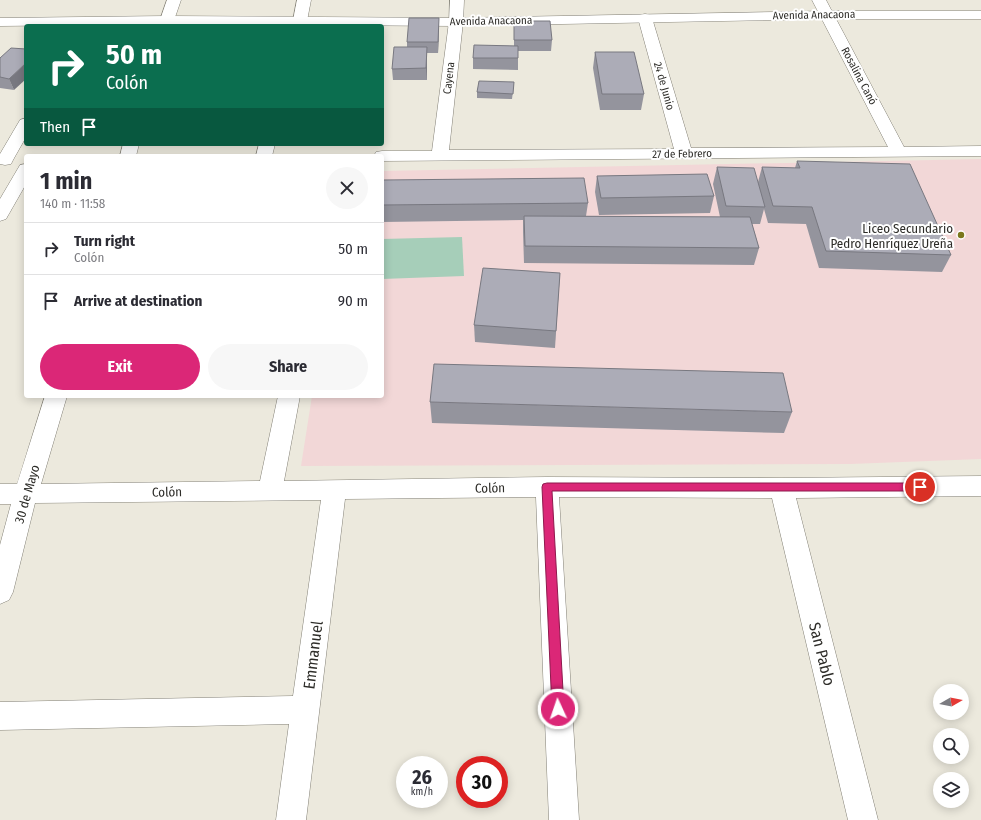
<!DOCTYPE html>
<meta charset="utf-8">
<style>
body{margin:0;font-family:"Fira Sans Condensed",sans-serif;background:#f7f7f7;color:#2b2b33;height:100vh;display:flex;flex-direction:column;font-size:15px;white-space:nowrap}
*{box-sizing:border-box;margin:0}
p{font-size:13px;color:#7c7c81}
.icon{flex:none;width:22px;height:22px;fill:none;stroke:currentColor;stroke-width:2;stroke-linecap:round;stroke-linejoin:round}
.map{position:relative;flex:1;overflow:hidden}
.details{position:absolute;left:24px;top:154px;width:360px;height:244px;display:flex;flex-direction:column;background:#fff;border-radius:4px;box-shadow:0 2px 10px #0003}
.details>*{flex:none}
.guide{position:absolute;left:24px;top:24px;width:360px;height:122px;border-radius:4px;box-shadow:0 2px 10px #0003;background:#0b6e4f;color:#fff;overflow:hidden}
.needle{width:26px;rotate:81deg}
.controls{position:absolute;left:933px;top:684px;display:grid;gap:8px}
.controls a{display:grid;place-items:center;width:36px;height:36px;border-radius:50%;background:#fff;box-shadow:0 2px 10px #0003;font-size:20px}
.speed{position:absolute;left:396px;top:756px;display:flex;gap:8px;font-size:20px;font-weight:700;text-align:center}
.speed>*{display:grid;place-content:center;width:52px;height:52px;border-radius:50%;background:#fff;box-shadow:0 2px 10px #0003;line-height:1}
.speed small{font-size:10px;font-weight:400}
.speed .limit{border:6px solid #d22;background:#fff;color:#111}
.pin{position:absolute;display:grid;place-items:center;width:34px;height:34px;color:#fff;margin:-17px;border:2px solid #fff;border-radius:50%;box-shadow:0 1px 4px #0007}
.me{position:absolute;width:44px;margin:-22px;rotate:357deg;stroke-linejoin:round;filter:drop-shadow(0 0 3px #0008)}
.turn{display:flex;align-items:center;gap:14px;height:84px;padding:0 16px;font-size:18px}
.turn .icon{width:52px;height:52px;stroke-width:2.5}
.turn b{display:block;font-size:28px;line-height:34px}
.then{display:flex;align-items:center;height:38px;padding:0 16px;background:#0003;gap:8px;font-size:15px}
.round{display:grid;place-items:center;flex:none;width:42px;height:42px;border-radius:21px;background:#f7f7f7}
.head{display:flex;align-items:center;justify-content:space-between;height:68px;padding:0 16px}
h1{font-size:24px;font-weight:700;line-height:30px}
.primary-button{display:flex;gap:8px;margin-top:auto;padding:8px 16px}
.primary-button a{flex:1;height:46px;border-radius:24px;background:#db2777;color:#fff;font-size:16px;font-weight:700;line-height:46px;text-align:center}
.primary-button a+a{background:#f7f7f7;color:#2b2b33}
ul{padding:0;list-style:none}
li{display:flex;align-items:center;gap:12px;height:52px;padding:0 16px;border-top:1px solid #e1e1e2}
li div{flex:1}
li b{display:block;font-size:15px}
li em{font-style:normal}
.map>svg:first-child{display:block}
</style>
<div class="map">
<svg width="981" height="820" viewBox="0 0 981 820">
<rect width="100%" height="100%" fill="#ece9dd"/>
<!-- education -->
<polygon fill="#f2d7d7" points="981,159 981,459 850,464 301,466 312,396 382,396 382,171"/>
<!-- green -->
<polygon fill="#a6ceb9" points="462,237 464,276 382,279 382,239"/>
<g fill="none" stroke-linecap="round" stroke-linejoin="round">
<defs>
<g id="minor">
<polygon points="167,0 181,0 172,26 158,26"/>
<polygon points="297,0 311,0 306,26 292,26"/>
<polygon points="450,0 464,0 463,22 449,150 674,149 638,18 640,15 645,14 650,15 652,18 691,148 888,147 812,0 826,0 904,147 981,146 981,156 382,161 382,156 374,156 376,152 382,151 432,151 449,22"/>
<polygon points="26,118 26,137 13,160 11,164 5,165 0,164 0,154 20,120"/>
<polygon points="123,144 139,144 136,156 120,156"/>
<polygon points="259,144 275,144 272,156 256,156"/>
<polygon points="26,164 26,184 6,219 0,221 0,199 20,165"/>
<polygon points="45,396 67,396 41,484 260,481 278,396 300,396 284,481 547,477 782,478 981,476 981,496 796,498 878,820 848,820 772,498 559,497 579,820 549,820 536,497 345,499 306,820 276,820 289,724 0,730 0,702 293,696 321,500 35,503 13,592 9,600 0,604 0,545 11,504 0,504 0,484 17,484"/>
</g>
<polygon id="tertiary" points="827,11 981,11 981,19 827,19 456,26 167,24 0,26 0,18 167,16 456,18"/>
</defs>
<!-- minor casing -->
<use href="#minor" stroke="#838076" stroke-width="1"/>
<!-- tertiary casing -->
<use href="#tertiary" stroke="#838076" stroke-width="1"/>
<!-- minor -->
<use href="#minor" fill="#fff" fill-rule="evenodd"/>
<!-- tertiary -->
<use href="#tertiary" fill="#fff" fill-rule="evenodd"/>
</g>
<!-- wall -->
<g fill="#94949d">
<polygon points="514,21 552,40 551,51 518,51 518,70 473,69 473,58 514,46"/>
<polygon points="439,29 438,53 427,53 427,80 393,80 392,69 407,47 407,42"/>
<polygon points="595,52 644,94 641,110 600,110 593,68"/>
<polygon points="0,58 14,90 0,88"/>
<polygon points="514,82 512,99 477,98 477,92"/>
<polygon points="797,161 951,255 942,272 819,268 806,224 768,223 764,209 760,224 752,224 759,248 754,265 524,263 523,232 523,220 382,222 382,180 588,203 586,216 720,217 713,184 717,167 758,182 762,167 795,168"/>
<polygon points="597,176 714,196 710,213 599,215 595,192"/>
<polygon points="560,273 555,348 475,342 474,325"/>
<polygon points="430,402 792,412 784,433 432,423"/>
</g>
<!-- shaded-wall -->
<g fill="#787880">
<polygon points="439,18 439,29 438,53 438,42"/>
<polygon points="427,47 427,80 426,68"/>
<polygon points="26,63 26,79 14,90 9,79"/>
</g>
<!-- building -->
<g fill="#acacb7" stroke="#787880">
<polygon points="409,18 439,18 438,42 407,42"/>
<polygon points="514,21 550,21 552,40 514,40"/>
<polygon points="474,45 518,46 518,58 473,58"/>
<polygon points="394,47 427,47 426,68 392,69"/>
<polygon points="11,48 26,49 26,63 9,79 0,77 0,58"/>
<polygon points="595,52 634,52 644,94 602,94"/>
<polygon points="479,81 514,82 513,94 477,92"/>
<polygon points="797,161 910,164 951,255 826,251 812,207 773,206 762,167 800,168"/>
<polygon points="717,167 754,168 765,207 726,206"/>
<polygon points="707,174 714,196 601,198 597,176"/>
<polygon points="584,178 588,203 382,205 382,180"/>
<polygon points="524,216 750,217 759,248 525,246"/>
<polygon points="483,268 560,273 556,331 474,325"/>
<polygon points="434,364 783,373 792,412 430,402"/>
</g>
<!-- route -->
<polygon fill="#db2777" stroke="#8e194d" points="547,483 920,483 923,484 925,487 923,490 920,491 552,491 564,709 562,713 558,715 554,713 552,709 542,487 543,484"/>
<!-- markers -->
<circle fill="#7b781d" stroke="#fff" stroke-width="1.5" cx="961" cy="235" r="4"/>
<g text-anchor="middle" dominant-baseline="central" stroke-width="4" stroke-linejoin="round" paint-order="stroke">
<!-- far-street labels -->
<g font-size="11" fill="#2e2d29" stroke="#fff">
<text transform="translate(814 15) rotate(-1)">Avenida Anacaona</text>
<text transform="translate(491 21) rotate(-1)">Avenida Anacaona</text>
<text transform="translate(859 76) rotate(62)">Rosalina Canó</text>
<text transform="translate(449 78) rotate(-83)">Cayena</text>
<text transform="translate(664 86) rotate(74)">24 de Junio</text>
<text transform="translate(682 154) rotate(-1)">27 de Febrero</text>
</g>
<!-- poi labels -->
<g font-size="13" fill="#2e2d29" stroke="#fff" text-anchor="end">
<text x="953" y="228">Liceo Secundario<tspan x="953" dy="15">Pedro Henríquez Ureña</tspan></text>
</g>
<!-- street labels -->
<g font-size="13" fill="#2e2d29" stroke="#fff">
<text transform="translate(490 488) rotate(-1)">Colón</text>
<text transform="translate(167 492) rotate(-1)">Colón</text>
<text transform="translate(27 494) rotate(-74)">30 de Mayo</text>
</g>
<!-- near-street labels -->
<g font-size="16" fill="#2e2d29" stroke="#fff">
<text transform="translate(822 654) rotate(76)">San Pablo</text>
<text transform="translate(313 655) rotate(-83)">Emmanuel</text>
</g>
</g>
</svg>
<div class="controls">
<a><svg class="needle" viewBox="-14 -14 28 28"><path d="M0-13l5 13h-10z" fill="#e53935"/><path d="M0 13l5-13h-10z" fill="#7c7c81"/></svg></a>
<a><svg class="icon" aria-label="search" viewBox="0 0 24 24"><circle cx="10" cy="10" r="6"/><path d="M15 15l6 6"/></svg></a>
<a><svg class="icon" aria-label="layers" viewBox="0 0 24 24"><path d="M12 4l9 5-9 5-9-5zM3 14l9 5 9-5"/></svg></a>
</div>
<div class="speed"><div>26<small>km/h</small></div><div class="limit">30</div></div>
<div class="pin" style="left:920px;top:487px;background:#d93025"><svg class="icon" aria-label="arrive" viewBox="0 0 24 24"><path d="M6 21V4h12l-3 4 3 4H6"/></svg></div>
<svg class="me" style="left:558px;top:709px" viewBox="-20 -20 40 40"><circle r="17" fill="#db2777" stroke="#fff" stroke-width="3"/><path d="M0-11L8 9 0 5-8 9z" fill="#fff"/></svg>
<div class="guide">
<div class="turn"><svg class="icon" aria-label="right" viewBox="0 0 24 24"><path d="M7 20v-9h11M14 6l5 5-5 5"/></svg><div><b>50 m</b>Colón</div></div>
<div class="then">Then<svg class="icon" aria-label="arrive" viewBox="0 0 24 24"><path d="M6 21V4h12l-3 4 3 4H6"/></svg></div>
</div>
<section class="details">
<div class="head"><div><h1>1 min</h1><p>140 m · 11:58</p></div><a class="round"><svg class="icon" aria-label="close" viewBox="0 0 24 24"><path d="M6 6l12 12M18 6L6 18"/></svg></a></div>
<ul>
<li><svg class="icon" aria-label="right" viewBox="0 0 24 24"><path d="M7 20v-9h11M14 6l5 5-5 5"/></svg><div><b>Turn right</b><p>Colón</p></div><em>50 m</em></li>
<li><svg class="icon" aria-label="arrive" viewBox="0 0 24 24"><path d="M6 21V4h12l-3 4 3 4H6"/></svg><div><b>Arrive at destination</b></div><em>90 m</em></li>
</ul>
<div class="primary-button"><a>Exit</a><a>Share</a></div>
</section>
</div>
